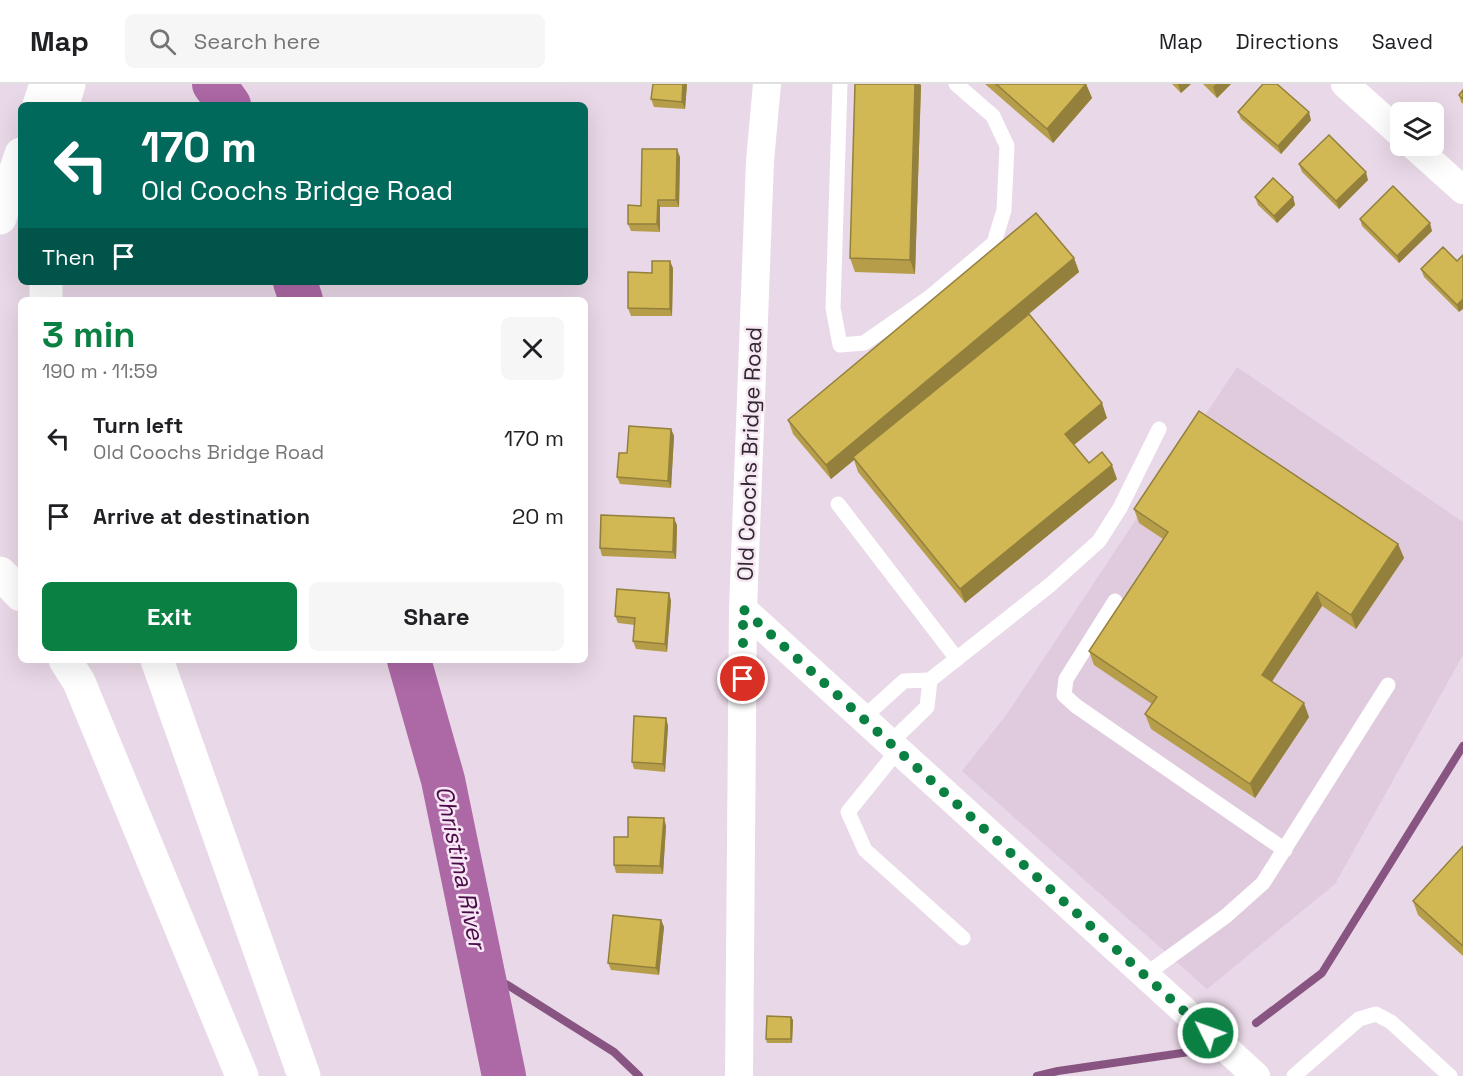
<!DOCTYPE html>
<meta charset="utf-8">
<style>
body{margin:0;font-family:"Space Grotesk",sans-serif;background:#f6f6f6;color:#202124;height:100vh;display:flex;flex-direction:column;font-size:22px;white-space:nowrap}
*{box-sizing:border-box;margin:0}
p{font-size:20px;color:#757577}
.icon{flex:none;width:33px;height:33px;fill:none;stroke:currentColor;stroke-width:2;stroke-linecap:round;stroke-linejoin:round}
.map{position:relative;flex:1;overflow:hidden}
.drawer{position:absolute;left:18px;top:213px;width:570px;height:366px;display:flex;flex-direction:column;background:#fff;border-radius:9px;box-shadow:0 6px 24px #0002}
.drawer>*{flex:none}
.hud{position:absolute;left:18px;top:18px;width:570px;height:183px;border-radius:9px;box-shadow:0 6px 24px #0002;background:#00695c;color:#fff;overflow:hidden}
.controls{position:absolute;left:1390px;top:18px;display:grid;gap:12px}
.controls a{display:grid;place-items:center;width:54px;height:54px;border-radius:9px;background:#fff;box-shadow:0 6px 24px #0002;font-size:30px}
.pin{position:absolute;display:grid;place-items:center;width:51px;height:51px;color:#fff;margin:-26px;border:3px solid #fff;border-radius:50%;box-shadow:0 2px 6px #0007}
.me{position:absolute;width:66px;margin:-33px;rotate:312deg;stroke-linejoin:round;filter:drop-shadow(0 0 4px #0008)}
.turn{display:flex;align-items:center;gap:21px;height:126px;padding:0 24px;font-size:27px}
.turn .icon{width:78px;height:78px;stroke-width:2.5}
.turn b{display:block;font-size:42px;line-height:51px}
.then{display:flex;align-items:center;height:57px;padding:0 24px;background:#0003;gap:12px;font-size:22px}
.round{display:grid;place-items:center;flex:none;width:63px;height:63px;border-radius:9px;background:#f6f6f6}
.overview{display:flex;align-items:center;justify-content:space-between;height:102px;padding:0 24px}
h1{font-size:36px;font-weight:700;line-height:45px;color:#0b8043}
.primary-button{display:flex;gap:12px;margin-top:auto;padding:12px 24px}
.primary-button a{flex:1;height:69px;border-radius:9px;background:#0b8043;color:#fff;font-size:24px;font-weight:700;line-height:69px;text-align:center}
.primary-button a+a{background:#f6f6f6;color:#202124}
ul{padding:0;list-style:none}
li{display:flex;align-items:center;gap:18px;height:78px;padding:0 24px}
li div{flex:1}
li b{display:block;font-size:22px}
li em{font-style:normal}
header{display:flex;align-items:center;gap:36px;box-sizing:border-box;height:84px;padding:0 30px;background:#fff;border-bottom:2px solid #e0e0e0}
header strong{font-size:28px}
nav{display:flex;gap:33px;margin-inline-start:auto;font-size:21px}
.search{width:420px;height:54px;background:#f6f6f6;display:flex;align-items:center;gap:15px;box-sizing:border-box;padding:0 21px;border-radius:9px;color:#757577;font-size:22px}
.map>svg:first-child{display:block}
</style>
<header>
<strong>Map</strong>
<div class="search"><svg class="icon" aria-label="search" viewBox="0 0 24 24"><circle cx="10" cy="10" r="6"/><path d="M15 15l6 6"/></svg>Search here</div>
<nav><a>Map</a><a>Directions</a><a>Saved</a></nav>
</header>
<div class="map">
<svg width="1463" height="992" viewBox="0 0 1463 992">
<rect width="100%" height="100%" fill="#e9d8e7"/>
<!-- built -->
<polygon fill="#e0cadd" points="1237,283 1463,438 1463,571 1335,800 1207,905 962,687 1007,630"/>
<g fill="none" stroke-linecap="round" stroke-linejoin="round">
<!-- stream -->
<g stroke="#885582" stroke-width="8">
<polyline points="482,885 614,968 639,992"/>
<polyline points="1256,939 1322,889 1463,662"/>
<polyline points="1037,992 1058,987 1189,968"/>
</g>
<!-- river -->
<g stroke="#ad68a6" stroke-width="44">
<polyline points="214,0 229,21"/>
<polyline points="295,198 301,216"/>
<polyline points="409,576 443,696 504,992"/>
</g>
<!-- service -->
<g stroke="#fff" stroke-width="15">
<polyline points="840,0 833,224 840,261 864,259 930,213 994,159 1004,126 1007,62 993,32 956,0"/>
<polyline points="838,420 957,575"/>
<polyline points="1115,517 1066,595 1064,611 1076,622 1285,766"/>
<polyline points="930,596 1050,501 1099,457 1120,424 1159,345"/>
<polyline points="863,634 904,597 930,596 927,623 890,659"/>
<polyline points="898,666 848,728 865,766 963,854"/>
<polyline points="1145,891 1226,832 1263,799 1388,601"/>
<polyline points="1294,992 1359,935 1376,930 1391,938 1450,992"/>
</g>
<!-- minor -->
<g stroke="#fff" stroke-width="28">
<polyline points="1345,0 1401,50"/>
<polyline points="1414,62 1463,106"/>
<polyline points="743,525 1256,992"/>
<polyline points="739,992 743,525 760,77 767,0"/>
</g>
<!-- primary -->
<g stroke="#fff" stroke-width="33">
<polyline points="39,21 46,0"/>
<polyline points="0,134 21,70"/>
</g>
<!-- motorway -->
<g stroke="#fff" stroke-width="33">
<polyline points="63,21 69,0"/>
<polyline points="46,198 46,216"/>
<polyline points="0,489 21,511"/>
<polyline points="65,576 79,598 242,992"/>
<polyline points="157,576 304,992"/>
</g>
</g>
<!-- wall -->
<g fill="#b59d49">
<polygon points="687,0 685,25 654,23 651,15"/>
<polygon points="985,0 1086,0 1092,14 1053,59"/>
<polygon points="1172,0 1191,0 1181,9"/>
<polygon points="1203,0 1231,0 1217,14"/>
<polygon points="921,1 915,190 855,188 850,174"/>
<polygon points="1463,6 1463,20 1461,18 1459,11"/>
<polygon points="1238,28 1311,36 1281,70 1241,35"/>
<polygon points="680,73 679,123 660,123 660,148 631,147 628,140 641,122"/>
<polygon points="1299,80 1368,96 1339,125 1302,88"/>
<polygon points="1255,113 1293,113 1295,121 1277,139 1258,121"/>
<polygon points="1360,135 1432,147 1399,179 1362,142"/>
<polygon points="1074,174 1079,188 1010,246 1107,334 1074,361 1089,379 1117,395 965,519 858,388 854,376 831,395 793,350 788,336"/>
<polygon points="1457,177 1459,228 1424,193 1421,185"/>
<polygon points="673,184 672,232 631,232 628,224 652,189"/>
<polygon points="671,345 674,352 671,404 620,400 617,393 627,369"/>
<polygon points="1134,425 1398,460 1404,474 1356,545 1322,522 1272,597 1309,633 1255,714 1151,645 1145,630 1152,620 1094,581 1089,567 1163,455 1139,439"/>
<polygon points="677,441 676,475 602,472 600,464"/>
<polygon points="669,509 671,517 667,568 636,565 633,557 635,541 618,539 615,532"/>
<polygon points="666,634 668,642 665,688 634,685 632,678"/>
<polygon points="666,742 663,790 616,789 614,781 628,753"/>
<polygon points="1463,762 1463,872 1418,831 1413,817"/>
<polygon points="661,836 664,843 659,891 611,886 608,879"/>
<polygon points="791,933 793,936 792,959 767,959 766,955"/>
</g>
<!-- shaded-wall -->
<g fill="#93803c">
<polygon points="683,0 687,0 685,25 682,18"/>
<polygon points="915,0 920,0 921,1 915,190 910,176"/>
<polygon points="1086,0 1092,14 1053,59 1047,45"/>
<polygon points="1178,0 1191,0 1181,9"/>
<polygon points="1216,0 1231,0 1217,14 1213,3"/>
<polygon points="1309,28 1311,36 1281,70 1278,62"/>
<polygon points="677,65 680,73 679,123 676,116"/>
<polygon points="1366,88 1368,96 1339,125 1336,117"/>
<polygon points="1293,113 1295,121 1277,139 1274,132"/>
<polygon points="658,116 660,123 660,148 657,140"/>
<polygon points="1430,139 1432,147 1399,179 1397,172"/>
<polygon points="1074,174 1079,188 854,375 853,373 854,376 831,395 826,381"/>
<polygon points="670,177 673,184 672,232 670,225"/>
<polygon points="1463,215 1463,225 1459,228 1457,221"/>
<polygon points="1102,319 1107,334 1070,364 1065,350"/>
<polygon points="671,345 674,352 671,404 668,397"/>
<polygon points="1112,381 1117,395 965,519 960,505"/>
<polygon points="674,434 677,441 676,475 673,468"/>
<polygon points="1398,460 1404,474 1356,545 1351,531"/>
<polygon points="1317,508 1322,522 1267,605 1262,591"/>
<polygon points="669,509 671,517 667,568 665,560"/>
<polygon points="1304,619 1309,633 1255,714 1250,700"/>
<polygon points="666,634 668,642 665,688 663,680"/>
<polygon points="664,734 666,742 663,790 660,782"/>
<polygon points="661,836 664,843 659,891 656,884"/>
<polygon points="791,933 793,936 792,959 791,955"/>
</g>
<!-- building -->
<g fill="#d2b755" stroke="#93803c" stroke-width="1.5">
<polygon points="653,0 683,0 682,18 651,15"/>
<polygon points="855,0 915,0 910,176 850,174"/>
<polygon points="996,0 1086,0 1047,45"/>
<polygon points="1263,0 1277,0 1309,28 1278,62 1238,28"/>
<polygon points="1463,6 1463,15 1459,11"/>
<polygon points="1329,51 1366,88 1336,117 1299,80"/>
<polygon points="642,65 677,65 676,116 658,116 657,140 628,140 628,121 641,122"/>
<polygon points="1273,94 1293,113 1274,132 1255,113"/>
<polygon points="1393,102 1430,139 1397,172 1360,135"/>
<polygon points="1036,129 1074,174 826,381 788,336"/>
<polygon points="1443,163 1457,177 1463,171 1463,215 1457,221 1421,185"/>
<polygon points="652,177 670,177 670,225 628,224 628,188 652,189"/>
<polygon points="1029,230 1102,319 1065,350 1089,379 1102,368 1112,381 960,505 853,373"/>
<polygon points="1199,327 1398,460 1351,531 1317,508 1262,591 1304,619 1250,700 1145,630 1157,613 1089,567 1168,448 1134,425"/>
<polygon points="629,342 671,345 668,397 617,393 619,369 627,369"/>
<polygon points="601,431 674,434 673,468 600,464"/>
<polygon points="617,505 669,509 665,560 633,557 635,534 615,532"/>
<polygon points="634,632 666,634 663,680 632,678"/>
<polygon points="628,733 664,734 660,782 614,781 614,753 628,753"/>
<polygon points="1463,762 1463,862 1413,817"/>
<polygon points="613,831 661,836 656,884 608,879"/>
<polygon points="767,932 791,933 791,955 766,955"/>
</g>
<g fill="none" stroke-linecap="round" stroke-linejoin="round">
<!-- route -->
<polyline stroke="#0b8043" stroke-width="10" stroke-dasharray="0 18" points="743,595 743,525 1208,949"/>
</g>
<g text-anchor="middle" dominant-baseline="central" stroke-width="5" stroke-linejoin="round" paint-order="stroke">
<!-- street labels -->
<g font-size="22" fill="#302a2f" stroke="#f7e6f4">
<text transform="translate(749 370) rotate(-88)">Old Coochs Bridge Road</text>
</g>
<!-- water labels -->
<g font-size="24" font-style="italic" fill="#4b0a48" stroke="#f7e6f4">
<text transform="translate(461 783) rotate(78)">Christina River</text>
</g>
</g>
</svg>
<div class="controls">
<a><svg class="icon" aria-label="layers" viewBox="0 0 24 24"><path d="M12 4l9 5-9 5-9-5zM3 14l9 5 9-5"/></svg></a>
</div>
<div class="pin" style="left:743px;top:595px;background:#d93025"><svg class="icon" aria-label="arrive" viewBox="0 0 24 24"><path d="M6 21V4h12l-3 4 3 4H6"/></svg></div>
<svg class="me" style="left:1208px;top:949px" viewBox="-20 -20 40 40"><circle r="17" fill="#0b8043" stroke="#fff" stroke-width="3"/><path d="M0-11L8 9 0 5-8 9z" fill="#fff"/></svg>
<div class="hud">
<div class="turn"><svg class="icon" aria-label="left" viewBox="0 0 24 24"><path d="M17 20v-9H6M10 6l-5 5 5 5"/></svg><div><b>170 m</b>Old Coochs Bridge Road</div></div>
<div class="then">Then<svg class="icon" aria-label="arrive" viewBox="0 0 24 24"><path d="M6 21V4h12l-3 4 3 4H6"/></svg></div>
</div>
<section class="drawer">
<div class="overview"><div><h1>3 min</h1><p>190 m · 11:59</p></div><a class="round"><svg class="icon" aria-label="close" viewBox="0 0 24 24"><path d="M6 6l12 12M18 6L6 18"/></svg></a></div>
<ul>
<li><svg class="icon" aria-label="left" viewBox="0 0 24 24"><path d="M17 20v-9H6M10 6l-5 5 5 5"/></svg><div><b>Turn left</b><p>Old Coochs Bridge Road</p></div><em>170 m</em></li>
<li><svg class="icon" aria-label="arrive" viewBox="0 0 24 24"><path d="M6 21V4h12l-3 4 3 4H6"/></svg><div><b>Arrive at destination</b></div><em>20 m</em></li>
</ul>
<div class="primary-button"><a>Exit</a><a>Share</a></div>
</section>
</div>
